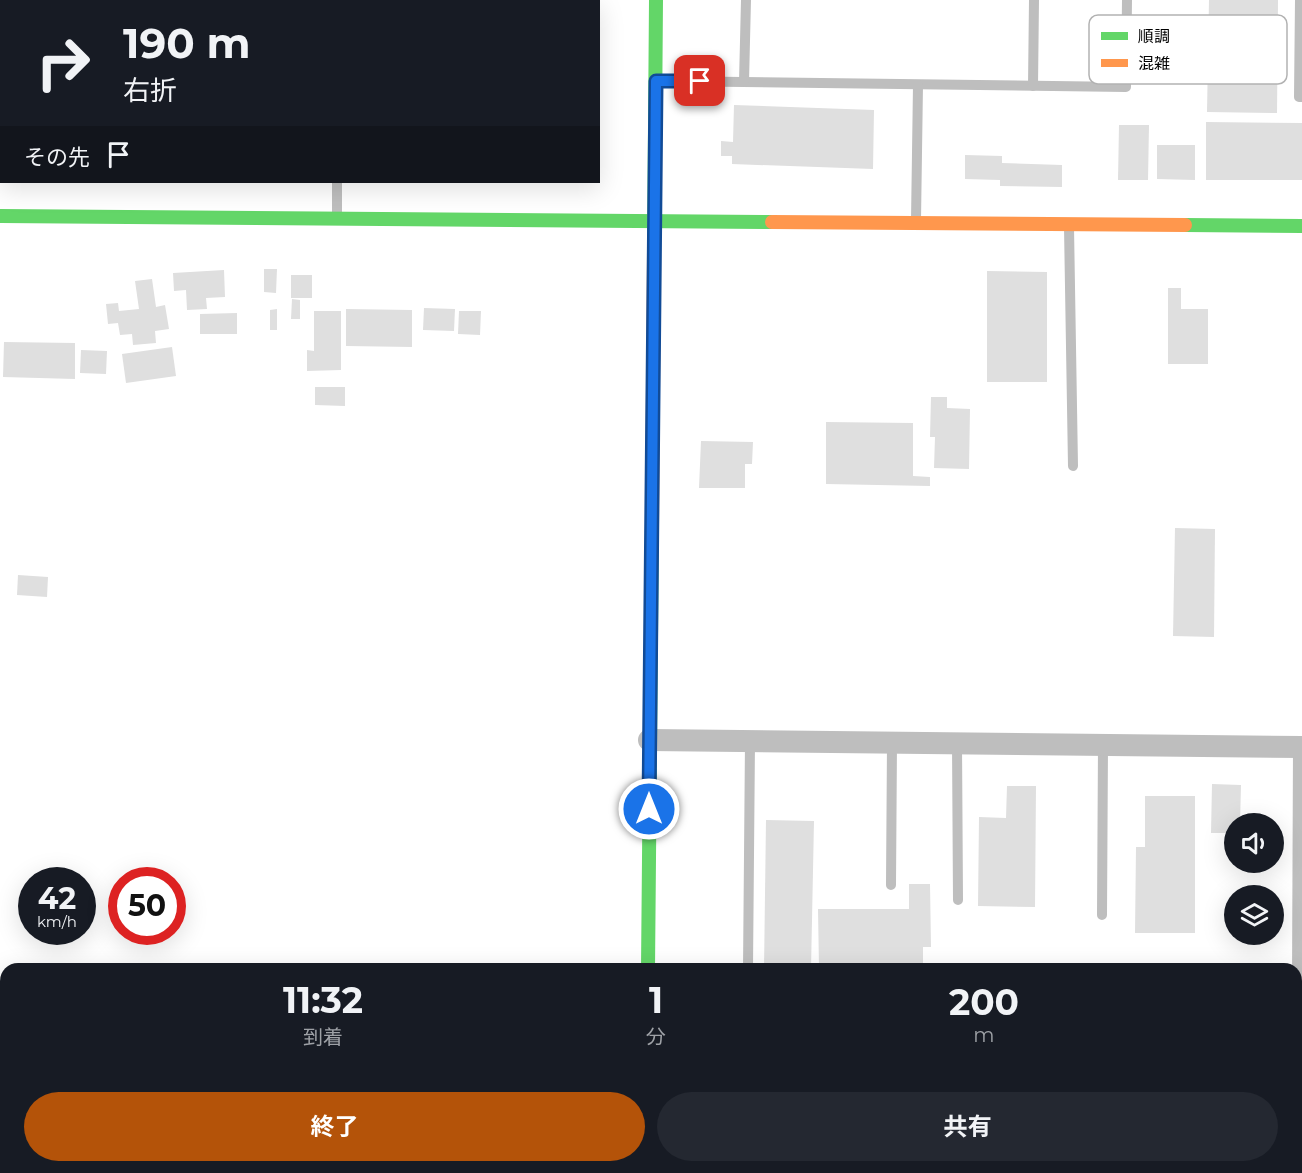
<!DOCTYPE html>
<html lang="ja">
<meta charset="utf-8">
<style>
body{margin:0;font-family:Montserrat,"Noto Sans JP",sans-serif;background:#242831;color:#f1f3f6;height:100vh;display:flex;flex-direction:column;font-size:22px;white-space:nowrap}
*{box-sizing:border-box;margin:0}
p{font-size:20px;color:#9ea1a6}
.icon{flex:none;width:33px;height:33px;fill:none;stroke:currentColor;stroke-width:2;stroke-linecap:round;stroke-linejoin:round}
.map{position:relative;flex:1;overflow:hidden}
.side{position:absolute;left:0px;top:963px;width:1302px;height:210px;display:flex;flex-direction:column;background:#171b24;border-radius:18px 18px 0 0;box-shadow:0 6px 24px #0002}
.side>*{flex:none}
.top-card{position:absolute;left:0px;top:0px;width:600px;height:183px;box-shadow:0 6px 24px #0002;background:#171b24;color:#f1f3f6;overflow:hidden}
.buttons{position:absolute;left:1224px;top:813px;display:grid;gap:12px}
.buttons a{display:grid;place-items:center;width:60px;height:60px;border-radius:50%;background:#171b24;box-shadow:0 6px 24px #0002;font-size:30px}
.speed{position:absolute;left:18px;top:867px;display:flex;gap:12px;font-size:30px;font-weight:700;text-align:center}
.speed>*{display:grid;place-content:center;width:78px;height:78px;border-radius:50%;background:#171b24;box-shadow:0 6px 24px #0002;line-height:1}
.speed small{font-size:15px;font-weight:400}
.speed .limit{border:9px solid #d22;background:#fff;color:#111}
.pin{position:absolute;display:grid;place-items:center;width:51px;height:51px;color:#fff;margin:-26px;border-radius:12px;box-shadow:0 3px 9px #0006}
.me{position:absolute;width:66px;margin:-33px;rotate:0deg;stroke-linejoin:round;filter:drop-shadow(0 0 4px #0008)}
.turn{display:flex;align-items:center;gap:21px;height:126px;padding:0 24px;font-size:27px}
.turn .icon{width:78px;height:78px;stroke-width:2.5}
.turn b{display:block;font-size:42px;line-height:51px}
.then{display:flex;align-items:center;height:57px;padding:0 24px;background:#0003;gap:12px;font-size:22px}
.eta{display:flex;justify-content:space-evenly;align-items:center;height:102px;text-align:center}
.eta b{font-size:36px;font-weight:700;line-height:42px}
.button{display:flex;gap:12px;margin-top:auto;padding:12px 24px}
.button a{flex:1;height:69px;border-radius:36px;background:#b45309;color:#fff;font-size:24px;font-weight:700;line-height:69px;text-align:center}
.button a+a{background:#242831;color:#f1f3f6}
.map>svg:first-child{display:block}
</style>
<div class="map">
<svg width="1302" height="1173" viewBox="0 0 1302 1173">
<rect width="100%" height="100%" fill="#fff"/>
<!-- building -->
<g fill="#dfdfdf">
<polygon points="1209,0 1278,0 1277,113 1207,112"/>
<polygon points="734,105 874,110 873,169 732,164 732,156 721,156 721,141 733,142"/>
<polygon points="1206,122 1302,123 1302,180 1206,180"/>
<polygon points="1119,125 1149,125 1148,180 1118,180"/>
<polygon points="1157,145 1195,145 1195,180 1157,179"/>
<polygon points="965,155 1002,156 1002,163 1062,165 1062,187 1000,186 1000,180 965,179"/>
<polygon points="264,269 277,269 276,293 264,292"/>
<polygon points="224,270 225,297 206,298 207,309 187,310 186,290 174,291 173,273"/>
<polygon points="987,271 1047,272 1047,382 987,382"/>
<rect x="291" y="275" width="21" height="23"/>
<polygon points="152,279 156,307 165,305 169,329 155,331 156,343 133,345 132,334 120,335 118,323 108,324 106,304 118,303 119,311 139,309 135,281"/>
<polygon points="1168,288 1181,288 1181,309 1208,309 1208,364 1168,364"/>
<polygon points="292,299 300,300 300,319 291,319"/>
<polygon points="424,308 455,309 454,331 423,330"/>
<polygon points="277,309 277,330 270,330 270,310"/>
<polygon points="346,309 412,310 412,347 346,346"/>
<polygon points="314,311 341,311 341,370 307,371 307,350 314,351"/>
<polygon points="459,311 481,311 480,335 458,334"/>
<polygon points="237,313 237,334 200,334 200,314"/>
<polygon points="4,342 75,343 75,379 3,377"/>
<polygon points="172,347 176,376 126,383 122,354"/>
<polygon points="81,350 107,351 106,374 80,373"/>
<polygon points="315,387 345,387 345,406 315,405"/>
<polygon points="931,397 947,397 947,408 970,409 969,469 934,468 935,437 930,437"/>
<polygon points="826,422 913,423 913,476 930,477 930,486 826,484"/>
<polygon points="701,441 753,442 752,464 745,464 745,488 699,488"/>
<polygon points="1175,528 1215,529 1214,637 1173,636"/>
<polygon points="18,575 48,577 47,597 17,595"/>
<polygon points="1212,784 1241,785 1240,824 1234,824 1234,833 1211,833"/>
<polygon points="1007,786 1036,786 1035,907 978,906 979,817 1006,818"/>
<polygon points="1145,796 1195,796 1195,933 1135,933 1136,847 1145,847"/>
<polygon points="766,820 814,821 811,969 764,969"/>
<polygon points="909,884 930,884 931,947 923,947 923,969 819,969 818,909 909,909"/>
<rect x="1296" y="1012" width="6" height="83"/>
<polygon points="306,1167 333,1167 334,1173 306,1173"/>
<rect x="1213" y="1167" width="62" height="6"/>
<polygon points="389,1169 418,1170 418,1173 389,1173"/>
</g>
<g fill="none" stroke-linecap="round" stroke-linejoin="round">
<!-- lane -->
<g stroke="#bebebe" stroke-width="10">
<polyline points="1300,0 1299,97 1302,97"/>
<polyline points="659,81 1126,87 1127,0"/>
<polyline points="744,82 746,0"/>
<polyline points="1033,86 1034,0"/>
<polyline points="337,182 337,217"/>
<polyline points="916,220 918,85"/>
<polyline points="1069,227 1073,466"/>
<polyline points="957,743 958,900"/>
<polyline points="891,885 892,743"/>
<polyline points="1102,915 1103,745"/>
<polyline points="748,969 750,741"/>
<polyline points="1297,982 1298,747"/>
<polyline points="770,1173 770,1167"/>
<polyline points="842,1173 842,1167"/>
<polyline points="906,1173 906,1167"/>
<polyline points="1103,1173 1103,1167"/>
<polyline points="1181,1173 1181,1167"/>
</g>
<!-- street -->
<polyline stroke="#bebebe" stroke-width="22" points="649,740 1302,747"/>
<!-- fast -->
<g stroke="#63d668" stroke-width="14">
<polyline points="0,216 772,222"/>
<polyline points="1185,225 1302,226"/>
<polyline points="654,253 656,0"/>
<polyline points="648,969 652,526"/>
<polyline points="646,1167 646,1173"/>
</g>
<!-- slow -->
<g stroke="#ff974d" stroke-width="14">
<polyline points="772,222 1185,225"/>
<polyline points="652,526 654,253"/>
</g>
</g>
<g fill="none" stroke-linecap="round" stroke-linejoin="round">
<defs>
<polyline id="route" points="649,809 656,81 700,81"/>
</defs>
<!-- route casing -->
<use href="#route" stroke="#114b97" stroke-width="15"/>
<!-- route -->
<use href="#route" stroke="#1a73e8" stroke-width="10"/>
</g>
<!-- legend -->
<rect x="1089" y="15" width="198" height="69" rx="9" fill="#fff" stroke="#b2b2b2" stroke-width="1.5"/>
<rect x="1101" y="32" width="27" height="8" fill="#63d668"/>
<rect x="1101" y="59" width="27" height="8" fill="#ff974d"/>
<g font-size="16" fill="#000">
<text x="1138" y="42">順調</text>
<text x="1138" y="69">混雑</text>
</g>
</svg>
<div class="buttons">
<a><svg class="icon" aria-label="sound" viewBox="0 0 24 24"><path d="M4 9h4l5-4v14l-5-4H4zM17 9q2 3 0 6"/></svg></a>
<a><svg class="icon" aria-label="layers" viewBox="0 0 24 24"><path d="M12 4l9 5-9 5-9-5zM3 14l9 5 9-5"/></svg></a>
</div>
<div class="speed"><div>42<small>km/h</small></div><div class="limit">50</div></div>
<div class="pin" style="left:700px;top:81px;background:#d93025"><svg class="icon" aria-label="arrive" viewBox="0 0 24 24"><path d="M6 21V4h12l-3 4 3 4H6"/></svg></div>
<svg class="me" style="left:649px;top:809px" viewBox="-20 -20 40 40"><circle r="17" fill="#1a73e8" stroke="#fff" stroke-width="3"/><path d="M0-11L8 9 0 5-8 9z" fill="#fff"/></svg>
<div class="top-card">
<div class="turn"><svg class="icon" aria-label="right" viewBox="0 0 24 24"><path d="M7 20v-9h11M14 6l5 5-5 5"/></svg><div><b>190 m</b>右折</div></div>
<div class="then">その先<svg class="icon" aria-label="arrive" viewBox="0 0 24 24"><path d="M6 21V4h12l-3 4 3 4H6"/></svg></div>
</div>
<section class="side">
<div class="eta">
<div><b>11:32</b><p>到着</p></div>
<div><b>1</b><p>分</p></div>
<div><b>200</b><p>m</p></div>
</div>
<div class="button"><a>終了</a><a>共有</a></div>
</section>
</div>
